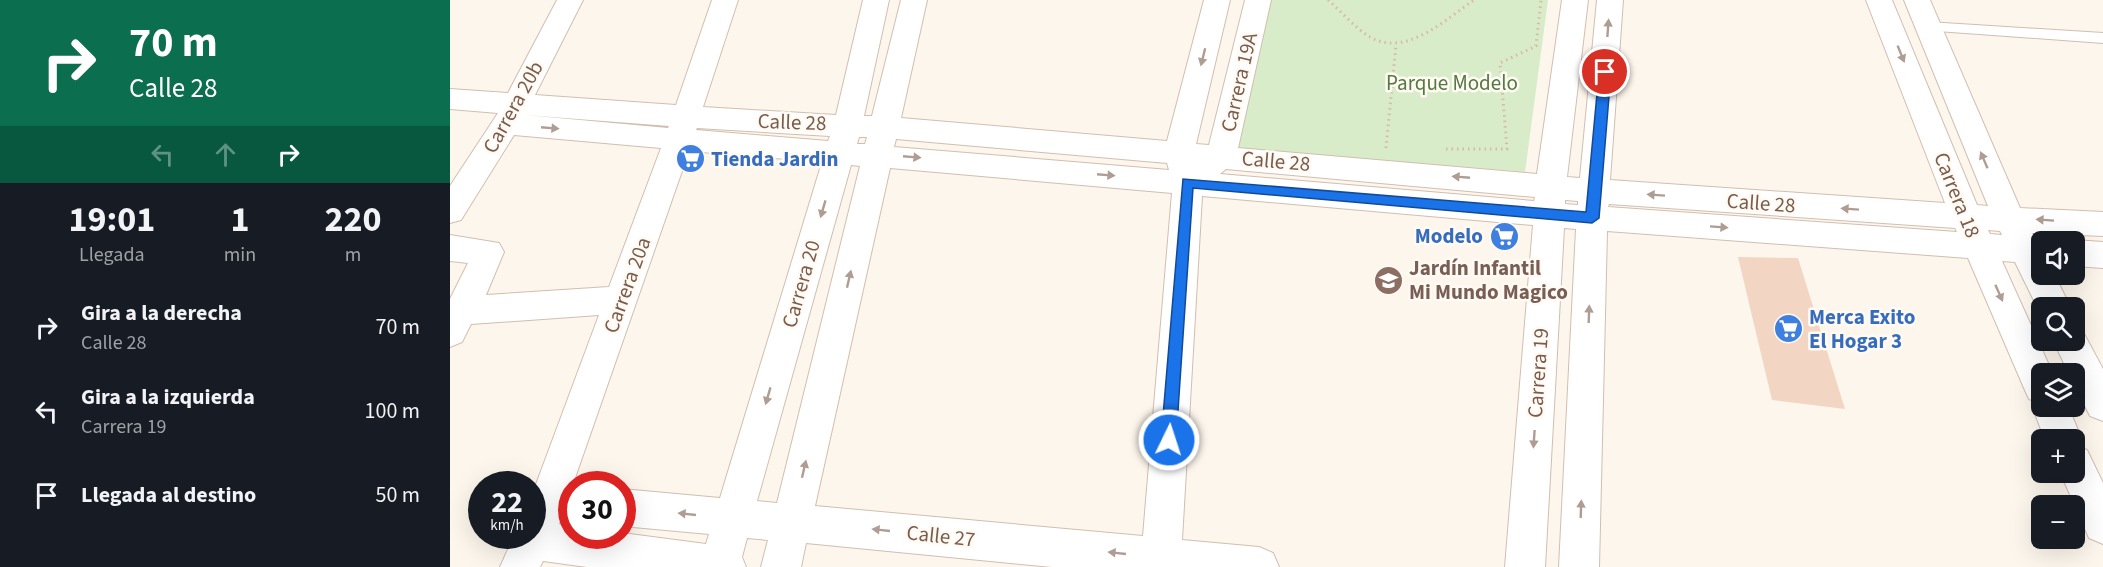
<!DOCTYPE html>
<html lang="es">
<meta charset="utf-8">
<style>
body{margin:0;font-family:"Source Sans 3",sans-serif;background:#242831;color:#f1f3f6;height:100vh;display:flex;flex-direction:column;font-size:22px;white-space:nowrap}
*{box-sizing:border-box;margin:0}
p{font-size:20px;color:#9ea1a6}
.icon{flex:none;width:33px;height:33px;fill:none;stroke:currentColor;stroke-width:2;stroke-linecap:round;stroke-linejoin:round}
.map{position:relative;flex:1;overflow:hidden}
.sheet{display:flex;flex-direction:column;background:#171b24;width:450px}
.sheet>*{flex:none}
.hud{background:#0b6e4f;color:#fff;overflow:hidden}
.tools{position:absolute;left:1581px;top:231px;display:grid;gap:12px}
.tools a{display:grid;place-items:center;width:54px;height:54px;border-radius:9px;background:#171b24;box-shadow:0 6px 24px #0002;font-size:30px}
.speed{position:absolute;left:18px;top:471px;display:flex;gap:12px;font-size:30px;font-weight:700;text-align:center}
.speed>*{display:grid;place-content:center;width:78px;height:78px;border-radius:50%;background:#171b24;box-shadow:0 6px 24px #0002;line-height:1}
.speed small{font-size:15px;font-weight:400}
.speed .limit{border:9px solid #d22;background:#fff;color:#111}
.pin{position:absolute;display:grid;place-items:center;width:51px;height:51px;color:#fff;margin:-26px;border:3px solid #fff;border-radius:50%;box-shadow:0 2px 6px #0007}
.me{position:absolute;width:66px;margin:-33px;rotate:4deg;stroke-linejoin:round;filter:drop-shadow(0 0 4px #0008)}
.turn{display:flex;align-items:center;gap:21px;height:126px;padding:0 30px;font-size:27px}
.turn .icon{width:78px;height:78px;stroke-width:2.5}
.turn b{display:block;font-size:42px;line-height:51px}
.lanes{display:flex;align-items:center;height:57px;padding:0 30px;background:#0003;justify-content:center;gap:30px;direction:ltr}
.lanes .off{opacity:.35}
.eta{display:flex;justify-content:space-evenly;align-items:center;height:102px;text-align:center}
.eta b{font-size:36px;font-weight:700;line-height:42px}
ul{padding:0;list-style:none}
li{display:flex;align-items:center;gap:18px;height:84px;padding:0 30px}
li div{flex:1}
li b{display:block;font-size:22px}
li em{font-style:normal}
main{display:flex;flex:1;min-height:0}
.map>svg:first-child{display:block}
</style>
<main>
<section class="sheet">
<div class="hud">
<div class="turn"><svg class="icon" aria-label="right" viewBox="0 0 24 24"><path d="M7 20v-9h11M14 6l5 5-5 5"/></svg><div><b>70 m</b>Calle 28</div></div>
<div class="lanes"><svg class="icon off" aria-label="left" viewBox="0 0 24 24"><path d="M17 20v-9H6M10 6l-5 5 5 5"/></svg><svg class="icon off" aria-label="ahead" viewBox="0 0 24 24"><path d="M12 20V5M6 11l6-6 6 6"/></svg><svg class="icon" aria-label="right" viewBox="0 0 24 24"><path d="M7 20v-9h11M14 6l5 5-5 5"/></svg></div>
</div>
<div class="eta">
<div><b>19:01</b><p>Llegada</p></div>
<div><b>1</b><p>min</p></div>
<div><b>220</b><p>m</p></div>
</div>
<ul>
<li><svg class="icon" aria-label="right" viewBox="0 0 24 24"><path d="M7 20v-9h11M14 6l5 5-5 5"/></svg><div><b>Gira a la derecha</b><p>Calle 28</p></div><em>70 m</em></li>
<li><svg class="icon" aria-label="left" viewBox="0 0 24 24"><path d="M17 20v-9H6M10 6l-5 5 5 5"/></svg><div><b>Gira a la izquierda</b><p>Carrera 19</p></div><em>100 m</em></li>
<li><svg class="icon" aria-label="arrive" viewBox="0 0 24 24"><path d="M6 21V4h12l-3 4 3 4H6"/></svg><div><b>Llegada al destino</b></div><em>50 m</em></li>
</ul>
</section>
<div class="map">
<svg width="1653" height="567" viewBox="0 0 1653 567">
<rect width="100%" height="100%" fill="#fdf6ec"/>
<!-- green -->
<polygon fill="#d8ecc9" points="806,0 1098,0 1075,172 766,147"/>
<!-- building -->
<polygon fill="#f3d5c3" points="1288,257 1348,258 1395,409 1322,400"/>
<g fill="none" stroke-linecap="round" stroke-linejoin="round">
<defs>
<polygon id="lane" points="1478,22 1653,33 1653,43 1473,30 1471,27 1473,24"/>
<g id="street">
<path d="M107,0H133L85,95L226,105L262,0H288L253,107L386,115L413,0H439L414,116H422L451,0H477L451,118L717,141L754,0H780L746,144L759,145L795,0H821L788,148L1087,174L1112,0H1138L1117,177L1130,178L1147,0H1173L1160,180L1495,203L1416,0H1442L1527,205L1538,206L1454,0H1480L1570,208L1653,212V236L1582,233L1585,238L1602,242H1592V274H1604L1621,308H1592V317L1565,262L1552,261L1603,374H1592V406H1618L1632,440L1629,447L1637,450L1653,483V544L1639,538L1610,472H1624V440H1595L1582,406L1584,401L1579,399L1574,388L1518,258L1157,231L1149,567H1109L1126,229L1114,228L1095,567H1055L1083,225L752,196L732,540L809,547L823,553L829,567H602L356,543L351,567H311L318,540L297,538L292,557L296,567H137L93,561L90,567H50L64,536H82V495L149,315L21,324L12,342L0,347V299L18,263L0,261V235L49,243L54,252L36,295L159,287L211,148L64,135L11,220L0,223V186L48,113L0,109V89L58,93ZM75,115L219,126L218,128ZM247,128L380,136L378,141L246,130ZM409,137H417L415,144H407ZM446,139L717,163L719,170L444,147ZM239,151L372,162L270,498L172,489V526L259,534L256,544L172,533V536H122V526L109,524ZM401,165L410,166L327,503L307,501ZM440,168L722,193L693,536L365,506ZM776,169L1085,197L1084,201L770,174ZM1115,200L1128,201V205L1115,204ZM1159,204L1505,228L1507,232L1158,207ZM1538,230L1550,231L1552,235L1540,234Z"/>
<polygon points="1624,240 1653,242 1653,268 1624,266 1624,242 1620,242"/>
<polygon points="1624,327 1632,330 1653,369 1653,421 1640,416 1624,384 1624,374 1619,374 1603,340 1624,340"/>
</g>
</defs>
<!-- lane casing -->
<use href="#lane" stroke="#d1beb0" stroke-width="2"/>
<!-- street casing -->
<use href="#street" stroke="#d1beb0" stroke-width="2"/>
<!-- path -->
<g stroke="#d9b8a5" stroke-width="3" stroke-dasharray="1.5 4" stroke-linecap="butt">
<path d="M878,0C892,12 905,28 920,37C956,58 996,19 1024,0"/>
<polyline points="936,148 946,45"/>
<polyline points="996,149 1057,149 1050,63 1086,46 1091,0"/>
</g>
<!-- lane -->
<use href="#lane" fill="#fff" fill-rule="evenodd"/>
<!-- street -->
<use href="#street" fill="#fff" fill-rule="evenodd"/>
</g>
<!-- one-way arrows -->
<defs><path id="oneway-solid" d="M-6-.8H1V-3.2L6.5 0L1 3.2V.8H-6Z" transform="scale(1.5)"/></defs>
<g fill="#af9d94">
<use href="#oneway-solid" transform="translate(1158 28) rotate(-86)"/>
<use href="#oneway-solid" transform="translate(1451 54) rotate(68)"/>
<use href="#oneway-solid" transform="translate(753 57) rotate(104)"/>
<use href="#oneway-solid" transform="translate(100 128) rotate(5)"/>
<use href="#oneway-solid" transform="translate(462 157) rotate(5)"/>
<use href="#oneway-solid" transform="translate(1534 160) rotate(-113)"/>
<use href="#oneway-solid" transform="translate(656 175) rotate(5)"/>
<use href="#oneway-solid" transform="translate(1011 177) rotate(-175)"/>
<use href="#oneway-solid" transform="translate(1206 195) rotate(-176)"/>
<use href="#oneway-solid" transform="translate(373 209) rotate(106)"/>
<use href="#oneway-solid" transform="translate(1400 209) rotate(-176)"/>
<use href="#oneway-solid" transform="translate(1595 220) rotate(-176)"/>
<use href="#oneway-solid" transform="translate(1269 227) rotate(4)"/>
<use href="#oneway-solid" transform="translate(399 279) rotate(-77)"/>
<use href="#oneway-solid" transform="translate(1549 293) rotate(66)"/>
<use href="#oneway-solid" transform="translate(1139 314) rotate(-88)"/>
<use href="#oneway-solid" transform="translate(318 396) rotate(106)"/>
<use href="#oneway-solid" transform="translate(1084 439) rotate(94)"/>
<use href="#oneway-solid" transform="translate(354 469) rotate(-77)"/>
<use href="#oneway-solid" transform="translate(1131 509) rotate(-88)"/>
<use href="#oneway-solid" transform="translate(237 514) rotate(-174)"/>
<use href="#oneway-solid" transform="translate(431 530) rotate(-174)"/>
<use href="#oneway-solid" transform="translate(667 553) rotate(-174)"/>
</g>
<!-- route -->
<polygon fill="#1a73e8" stroke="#114b97" stroke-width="1.5" points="1155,68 1161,72 1149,218 1142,223 743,188 726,440 724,445 719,447 713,445 711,440 733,179 1136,212 1149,72"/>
<!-- icons -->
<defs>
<symbol id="supermarket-disc" viewBox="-11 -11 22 22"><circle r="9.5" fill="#3f7fe0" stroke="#fffaf3"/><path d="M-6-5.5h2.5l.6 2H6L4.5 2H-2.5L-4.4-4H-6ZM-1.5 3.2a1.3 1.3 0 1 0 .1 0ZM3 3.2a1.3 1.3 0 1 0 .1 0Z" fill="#fff"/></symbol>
<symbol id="school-disc" viewBox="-11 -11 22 22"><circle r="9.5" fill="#8d6e63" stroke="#fffaf3"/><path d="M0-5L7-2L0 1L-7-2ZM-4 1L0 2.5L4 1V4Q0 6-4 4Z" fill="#fff"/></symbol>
</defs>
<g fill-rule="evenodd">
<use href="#supermarket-disc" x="224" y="142" width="33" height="33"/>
<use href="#supermarket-disc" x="1038" y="220" width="33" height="33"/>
<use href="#school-disc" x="922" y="264" width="33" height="33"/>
<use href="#supermarket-disc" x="1322" y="312" width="33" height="33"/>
</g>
<g text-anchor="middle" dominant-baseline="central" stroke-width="5" stroke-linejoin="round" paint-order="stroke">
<!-- street labels -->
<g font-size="21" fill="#7a5c4d" stroke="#fffaf3">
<text transform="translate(789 82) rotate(-77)">Carrera 19A</text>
<text transform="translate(63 107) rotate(-61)">Carrera 20b</text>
<text transform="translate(342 122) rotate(2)">Calle 28</text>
<text transform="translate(826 161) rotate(5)">Calle 28</text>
<text transform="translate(1507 195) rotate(68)">Carrera 18</text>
<text transform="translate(1311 203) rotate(4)">Calle 28</text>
<text transform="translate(351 284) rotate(-74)">Carrera 20</text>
<text transform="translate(177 285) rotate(-70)">Carrera 20a</text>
<text transform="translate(1088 373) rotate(-86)">Carrera 19</text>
<text transform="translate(491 536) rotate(6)">Calle 27</text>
</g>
<!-- park labels -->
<g font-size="21" fill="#537a41" stroke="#fffaf3">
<text x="1002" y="83">Parque Modelo</text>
</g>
<!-- shop labels -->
<g font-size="21" font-weight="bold" fill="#366cbe" stroke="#fffaf3" text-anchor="start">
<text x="261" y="159">Tienda Jardin</text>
<text x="1033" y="236" text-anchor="end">Modelo</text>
<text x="1359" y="317">Merca Exito<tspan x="1359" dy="24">El Hogar 3</tspan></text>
</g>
<!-- education labels -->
<g font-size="21" font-weight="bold" fill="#785e54" stroke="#fffaf3" text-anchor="start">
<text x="959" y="268">Jardín Infantil<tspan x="959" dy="24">Mi Mundo Magico</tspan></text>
</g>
</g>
</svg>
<div class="tools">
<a><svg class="icon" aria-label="sound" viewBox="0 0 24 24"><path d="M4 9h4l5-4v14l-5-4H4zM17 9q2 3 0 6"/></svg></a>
<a><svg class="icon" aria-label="search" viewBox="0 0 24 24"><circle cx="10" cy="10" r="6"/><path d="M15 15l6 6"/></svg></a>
<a><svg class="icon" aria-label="layers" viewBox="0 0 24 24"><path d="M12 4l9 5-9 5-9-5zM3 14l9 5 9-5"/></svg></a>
<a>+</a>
<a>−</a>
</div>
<div class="speed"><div>22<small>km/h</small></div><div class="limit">30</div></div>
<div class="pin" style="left:1155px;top:72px;background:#d93025"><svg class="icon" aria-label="arrive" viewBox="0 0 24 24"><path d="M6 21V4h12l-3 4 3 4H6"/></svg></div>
<svg class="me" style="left:719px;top:440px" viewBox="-20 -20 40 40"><circle r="17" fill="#1a73e8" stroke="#fff" stroke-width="3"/><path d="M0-11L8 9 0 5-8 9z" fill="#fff"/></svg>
</div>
</main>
